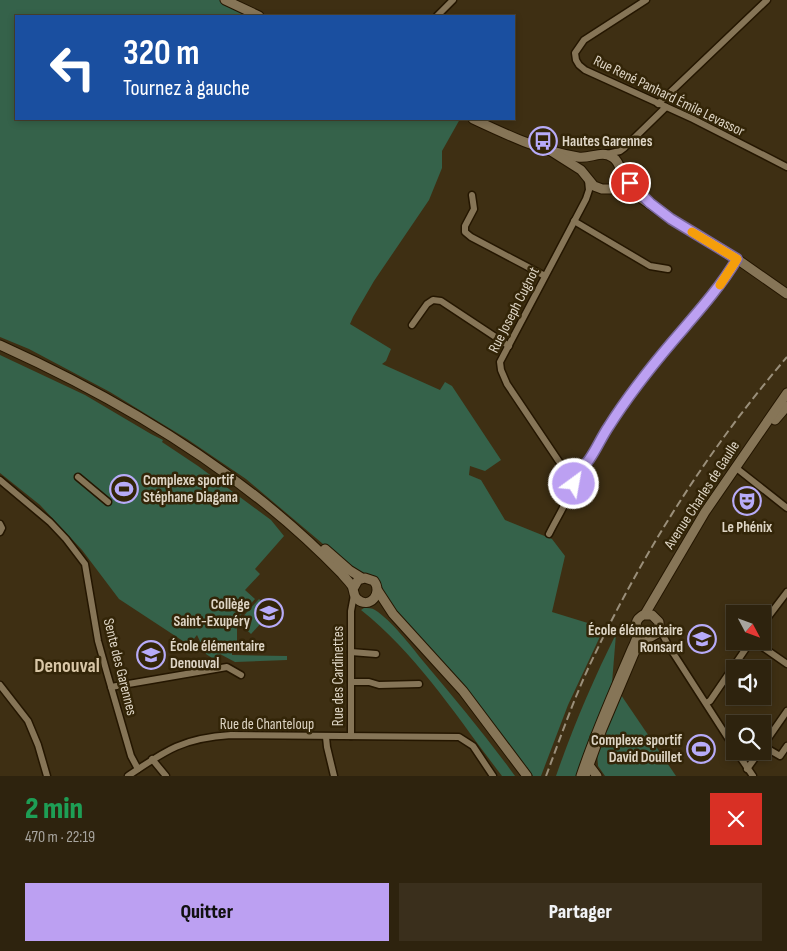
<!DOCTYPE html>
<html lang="fr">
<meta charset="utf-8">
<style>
body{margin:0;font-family:"Sofia Sans Condensed",sans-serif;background:#3a2f1c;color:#f1f3f6;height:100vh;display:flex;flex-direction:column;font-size:19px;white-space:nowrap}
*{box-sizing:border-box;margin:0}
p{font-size:16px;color:#a7a49e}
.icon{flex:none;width:28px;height:28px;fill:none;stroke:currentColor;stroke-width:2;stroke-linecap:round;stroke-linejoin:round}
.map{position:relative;height:776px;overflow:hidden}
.sheet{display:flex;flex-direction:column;background:#2e230e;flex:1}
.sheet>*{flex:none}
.banner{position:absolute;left:15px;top:15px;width:500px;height:105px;border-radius:0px;box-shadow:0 2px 8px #0003,0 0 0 1px #49402e;background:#1a4fa0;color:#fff;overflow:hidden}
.needle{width:32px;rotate:131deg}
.controls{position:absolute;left:726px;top:605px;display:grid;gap:10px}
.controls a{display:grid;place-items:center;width:45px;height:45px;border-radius:0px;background:#2e230e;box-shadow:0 2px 8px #0003,0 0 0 1px #49402e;font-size:25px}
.pin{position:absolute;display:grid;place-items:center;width:42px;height:42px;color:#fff;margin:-21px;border:2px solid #fff;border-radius:50%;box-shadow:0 1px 5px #0007}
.me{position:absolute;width:55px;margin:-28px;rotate:32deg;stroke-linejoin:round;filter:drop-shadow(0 0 4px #0008)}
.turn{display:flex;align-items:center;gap:18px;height:105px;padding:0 25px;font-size:22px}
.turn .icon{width:65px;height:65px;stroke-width:2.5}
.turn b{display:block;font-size:35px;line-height:42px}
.round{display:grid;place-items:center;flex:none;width:52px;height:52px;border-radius:0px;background:#3a2f1c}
.head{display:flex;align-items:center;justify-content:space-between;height:85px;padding:0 25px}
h1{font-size:30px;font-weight:800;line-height:38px;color:#1e9e55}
.action{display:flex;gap:10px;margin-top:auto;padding:10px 25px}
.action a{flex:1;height:58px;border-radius:0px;background:#bca0f2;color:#111;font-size:20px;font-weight:800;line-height:58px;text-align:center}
.action a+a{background:#3a2f1c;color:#f1f3f6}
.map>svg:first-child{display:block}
</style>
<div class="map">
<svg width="787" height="776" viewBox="0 0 787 776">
<rect width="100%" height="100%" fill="#3e2f13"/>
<!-- green -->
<g fill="#35624a">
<polygon points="0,0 225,0 259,16 16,16 16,119 460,119 442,151 442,168 429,200 374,281 353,317 350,324 391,349 386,361 382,364 440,390 445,382 452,386 501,460 485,471 470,466 469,475 481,480 505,520 552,539 565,556 552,612 604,628 568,705 541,776 533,776 527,767 524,768 384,596 379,583 371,575 355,571 246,479 187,439 110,392 29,349 0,337"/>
<polygon points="0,355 85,395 151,434 163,440 162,442 198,466 271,520 284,536 255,569 260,574 245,590 255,599 233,624 237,628 237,641 232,641 232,655 287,656 287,660 235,662 220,654 215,660 206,654 197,635 189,645 119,599 82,550 40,505 0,473"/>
<polygon points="259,599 272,611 251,634 238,622"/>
<path d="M364,608C368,608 372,608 375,610C391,620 411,646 423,661C455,699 486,736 515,776H502C458,719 418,655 361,610Z"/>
<path d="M616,634L612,683L577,776H556C573,727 593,680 616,634Z"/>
<polygon points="621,695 676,776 605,776 598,766 597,752"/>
</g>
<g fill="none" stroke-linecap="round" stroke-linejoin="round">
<defs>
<g id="street">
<polyline points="646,0 584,40 575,53 576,60 579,65 585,70 693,119 787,167"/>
<polyline points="437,16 453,0"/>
<polyline points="658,104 767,0"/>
<polyline points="607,154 620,151 624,148 666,107"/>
<polyline points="472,195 474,209 465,226 465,232 471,237 545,276"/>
<polyline points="574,221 650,266 668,269"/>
<polyline points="412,325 427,304 433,300 441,301 509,346"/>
<polyline points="735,467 787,508"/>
<polyline points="576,473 568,472 562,466 507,384 501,370 500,362 586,199 589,190 588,180"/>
<path d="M576,473C592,462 598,442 608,426C629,395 652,366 676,338C697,312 719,288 737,259"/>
<polyline points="78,477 108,502"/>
<polyline points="0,480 50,522 66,539 85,564 98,641 107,673 131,756 138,769"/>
<polyline points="0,524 2,528 0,532"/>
<path d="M549,534C559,514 572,495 576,473"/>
<polyline points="762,625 787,592"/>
<polyline points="659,627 668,645 735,749"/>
<polyline points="754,641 787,664"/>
<polyline points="351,652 376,654"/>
<polyline points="351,682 369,682 379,685 419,684"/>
<polyline points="0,685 28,721 38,745 47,776"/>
<polyline points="111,687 227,667 241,675"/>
<polyline points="706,703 710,701 751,641"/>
<polyline points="351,736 351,611 354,595"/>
<polyline points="326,737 327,747 334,776"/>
<polyline points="763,746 780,756 787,746"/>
<polyline points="762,747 787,711"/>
<polyline points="736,751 753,776"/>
<polyline points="152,759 166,776"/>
<polyline points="747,769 760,751"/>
<path d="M128,776C166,750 183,738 231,735L459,737L473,746L493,776"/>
</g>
<g id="secondary">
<polyline points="225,0 259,16"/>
<path d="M473,119C507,135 541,151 578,157C590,159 602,150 612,157C620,161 619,170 624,176C629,183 636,189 643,196"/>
<polyline points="551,151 581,170 594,186 602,189 622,189 638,196 671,219 737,259 787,294"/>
<path d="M0,345C124,401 247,475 342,574C345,578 349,581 352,586C354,590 353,595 357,599C370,610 383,593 374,581L365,578L358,580L353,589"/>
<polyline points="775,420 787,406"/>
<polyline points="325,549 349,570 362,578"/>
<polyline points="378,591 393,614 463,691 527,776"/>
<polyline points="645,614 705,512 787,393"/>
<polyline points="588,764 597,776"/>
<path d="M581,776C595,733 614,691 632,649C634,645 637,639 637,635C637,626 633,621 643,615H652L659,622V627L656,634L651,637L647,638L635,651L602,729L585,776"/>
</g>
</defs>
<!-- street casing -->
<use href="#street" stroke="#241600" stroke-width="9"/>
<!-- secondary casing -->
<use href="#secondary" stroke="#241600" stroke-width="11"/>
<!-- street -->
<use href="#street" stroke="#867557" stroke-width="6"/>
<!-- secondary -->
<use href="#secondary" stroke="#867557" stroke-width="9"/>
<!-- rail -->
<path stroke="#9a8f7a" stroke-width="2" stroke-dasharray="8 4" stroke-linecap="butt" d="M546,776C561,736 575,695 594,656C645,549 710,447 787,357"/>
</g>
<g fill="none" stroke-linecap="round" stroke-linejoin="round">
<defs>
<path id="route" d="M574,484L576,473C592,462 598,442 609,426C628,396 650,368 673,341C696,314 719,289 737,259L671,219L650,203L630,183"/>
</defs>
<!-- route casing -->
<use href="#route" stroke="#7a689d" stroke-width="12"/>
<!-- route -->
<use href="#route" stroke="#bca0f2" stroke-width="9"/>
<!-- slow -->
<polyline stroke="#f59e0b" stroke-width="9" points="692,232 737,259 720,285"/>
</g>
<!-- icons -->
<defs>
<symbol id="bus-ring" viewBox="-11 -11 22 22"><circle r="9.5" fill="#332508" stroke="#b7abf8" stroke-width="1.5"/><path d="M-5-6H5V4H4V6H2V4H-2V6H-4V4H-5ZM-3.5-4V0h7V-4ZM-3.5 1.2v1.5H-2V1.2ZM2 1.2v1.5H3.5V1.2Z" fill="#b7abf8"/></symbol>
<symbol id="stadium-ring" viewBox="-11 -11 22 22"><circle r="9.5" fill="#332508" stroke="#b7abf8" stroke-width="1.5"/><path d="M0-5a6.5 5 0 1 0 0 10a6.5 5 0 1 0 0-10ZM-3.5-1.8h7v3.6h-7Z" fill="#b7abf8"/></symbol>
<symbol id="theatre-ring" viewBox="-11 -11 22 22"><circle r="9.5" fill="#332508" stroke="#b7abf8" stroke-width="1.5"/><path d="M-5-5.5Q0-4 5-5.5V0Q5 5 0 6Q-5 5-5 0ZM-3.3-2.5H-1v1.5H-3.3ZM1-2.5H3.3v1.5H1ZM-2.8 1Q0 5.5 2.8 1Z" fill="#b7abf8"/></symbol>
<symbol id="school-ring" viewBox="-11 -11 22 22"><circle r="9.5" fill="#332508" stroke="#b7abf8" stroke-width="1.5"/><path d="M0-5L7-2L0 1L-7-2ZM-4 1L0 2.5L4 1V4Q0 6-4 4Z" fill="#b7abf8"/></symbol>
</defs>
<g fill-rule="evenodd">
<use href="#bus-ring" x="527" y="125" width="32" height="32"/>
<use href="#stadium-ring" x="108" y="473" width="32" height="32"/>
<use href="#theatre-ring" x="731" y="485" width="32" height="32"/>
<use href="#school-ring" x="253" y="597" width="32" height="32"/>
<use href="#school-ring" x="686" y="623" width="32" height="32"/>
<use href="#school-ring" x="135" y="639" width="32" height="32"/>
<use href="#stadium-ring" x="685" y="733" width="32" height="32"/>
</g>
<g text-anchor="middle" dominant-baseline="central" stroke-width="5" stroke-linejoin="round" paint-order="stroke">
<!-- street labels -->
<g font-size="15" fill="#ded5c5" stroke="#332508">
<text transform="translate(669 96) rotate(26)">Rue René Panhard Émile Levassor</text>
<text transform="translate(514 310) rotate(-63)">Rue Joseph Cugnot</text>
<text transform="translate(702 495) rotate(-57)">Avenue Charles de Gaulle</text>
<text transform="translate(120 667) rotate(76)">Sente des Garennes</text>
<text transform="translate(338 676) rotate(-90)">Rue des Cardinettes</text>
<text x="267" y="724">Rue de Chanteloup</text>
</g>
<!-- poi labels -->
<g font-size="15" font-weight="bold" fill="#ded5c5" stroke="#332508" text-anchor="start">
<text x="562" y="141">Hautes Garennes</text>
<text x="143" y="480">Complexe sportif<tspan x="143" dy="17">Stéphane Diagana</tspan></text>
<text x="747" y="527" text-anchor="middle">Le Phénix</text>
<text x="250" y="604" text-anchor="end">Collège<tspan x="250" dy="17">Saint-Exupéry</tspan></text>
<text x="683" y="630" text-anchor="end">École élémentaire<tspan x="683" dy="17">Ronsard</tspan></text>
<text x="170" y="646">École élémentaire<tspan x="170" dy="17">Denouval</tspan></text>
<text x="682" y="740" text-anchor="end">Complexe sportif<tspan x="682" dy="17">David Douillet</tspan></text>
</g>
<!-- district labels -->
<g font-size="20" font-weight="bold" fill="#d9c7a7" stroke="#332508">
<text x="67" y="666">Denouval</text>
</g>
</g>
</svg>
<div class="controls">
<a><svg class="needle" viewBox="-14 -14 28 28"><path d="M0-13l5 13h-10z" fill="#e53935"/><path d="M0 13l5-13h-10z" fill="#a7a49e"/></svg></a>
<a><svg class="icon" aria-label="sound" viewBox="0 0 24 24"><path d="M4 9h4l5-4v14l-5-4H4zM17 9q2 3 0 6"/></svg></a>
<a><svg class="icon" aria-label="search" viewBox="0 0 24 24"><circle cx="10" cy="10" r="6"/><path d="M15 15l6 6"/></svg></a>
</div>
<div class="pin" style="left:630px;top:183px;background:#d93025"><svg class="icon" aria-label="arrive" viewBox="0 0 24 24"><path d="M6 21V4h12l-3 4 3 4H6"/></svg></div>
<svg class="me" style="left:574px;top:484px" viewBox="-20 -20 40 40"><circle r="17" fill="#bca0f2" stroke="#fff" stroke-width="3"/><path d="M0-11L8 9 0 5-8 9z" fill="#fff"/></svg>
<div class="banner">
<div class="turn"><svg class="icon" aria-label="left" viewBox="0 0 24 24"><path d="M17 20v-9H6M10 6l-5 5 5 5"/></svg><div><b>320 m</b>Tournez à gauche</div></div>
</div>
</div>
<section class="sheet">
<div class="head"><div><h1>2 min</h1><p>470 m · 22:19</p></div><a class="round" style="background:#d93025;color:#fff"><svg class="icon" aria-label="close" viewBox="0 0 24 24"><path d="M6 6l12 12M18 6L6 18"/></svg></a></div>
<div class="action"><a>Quitter</a><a>Partager</a></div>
</section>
